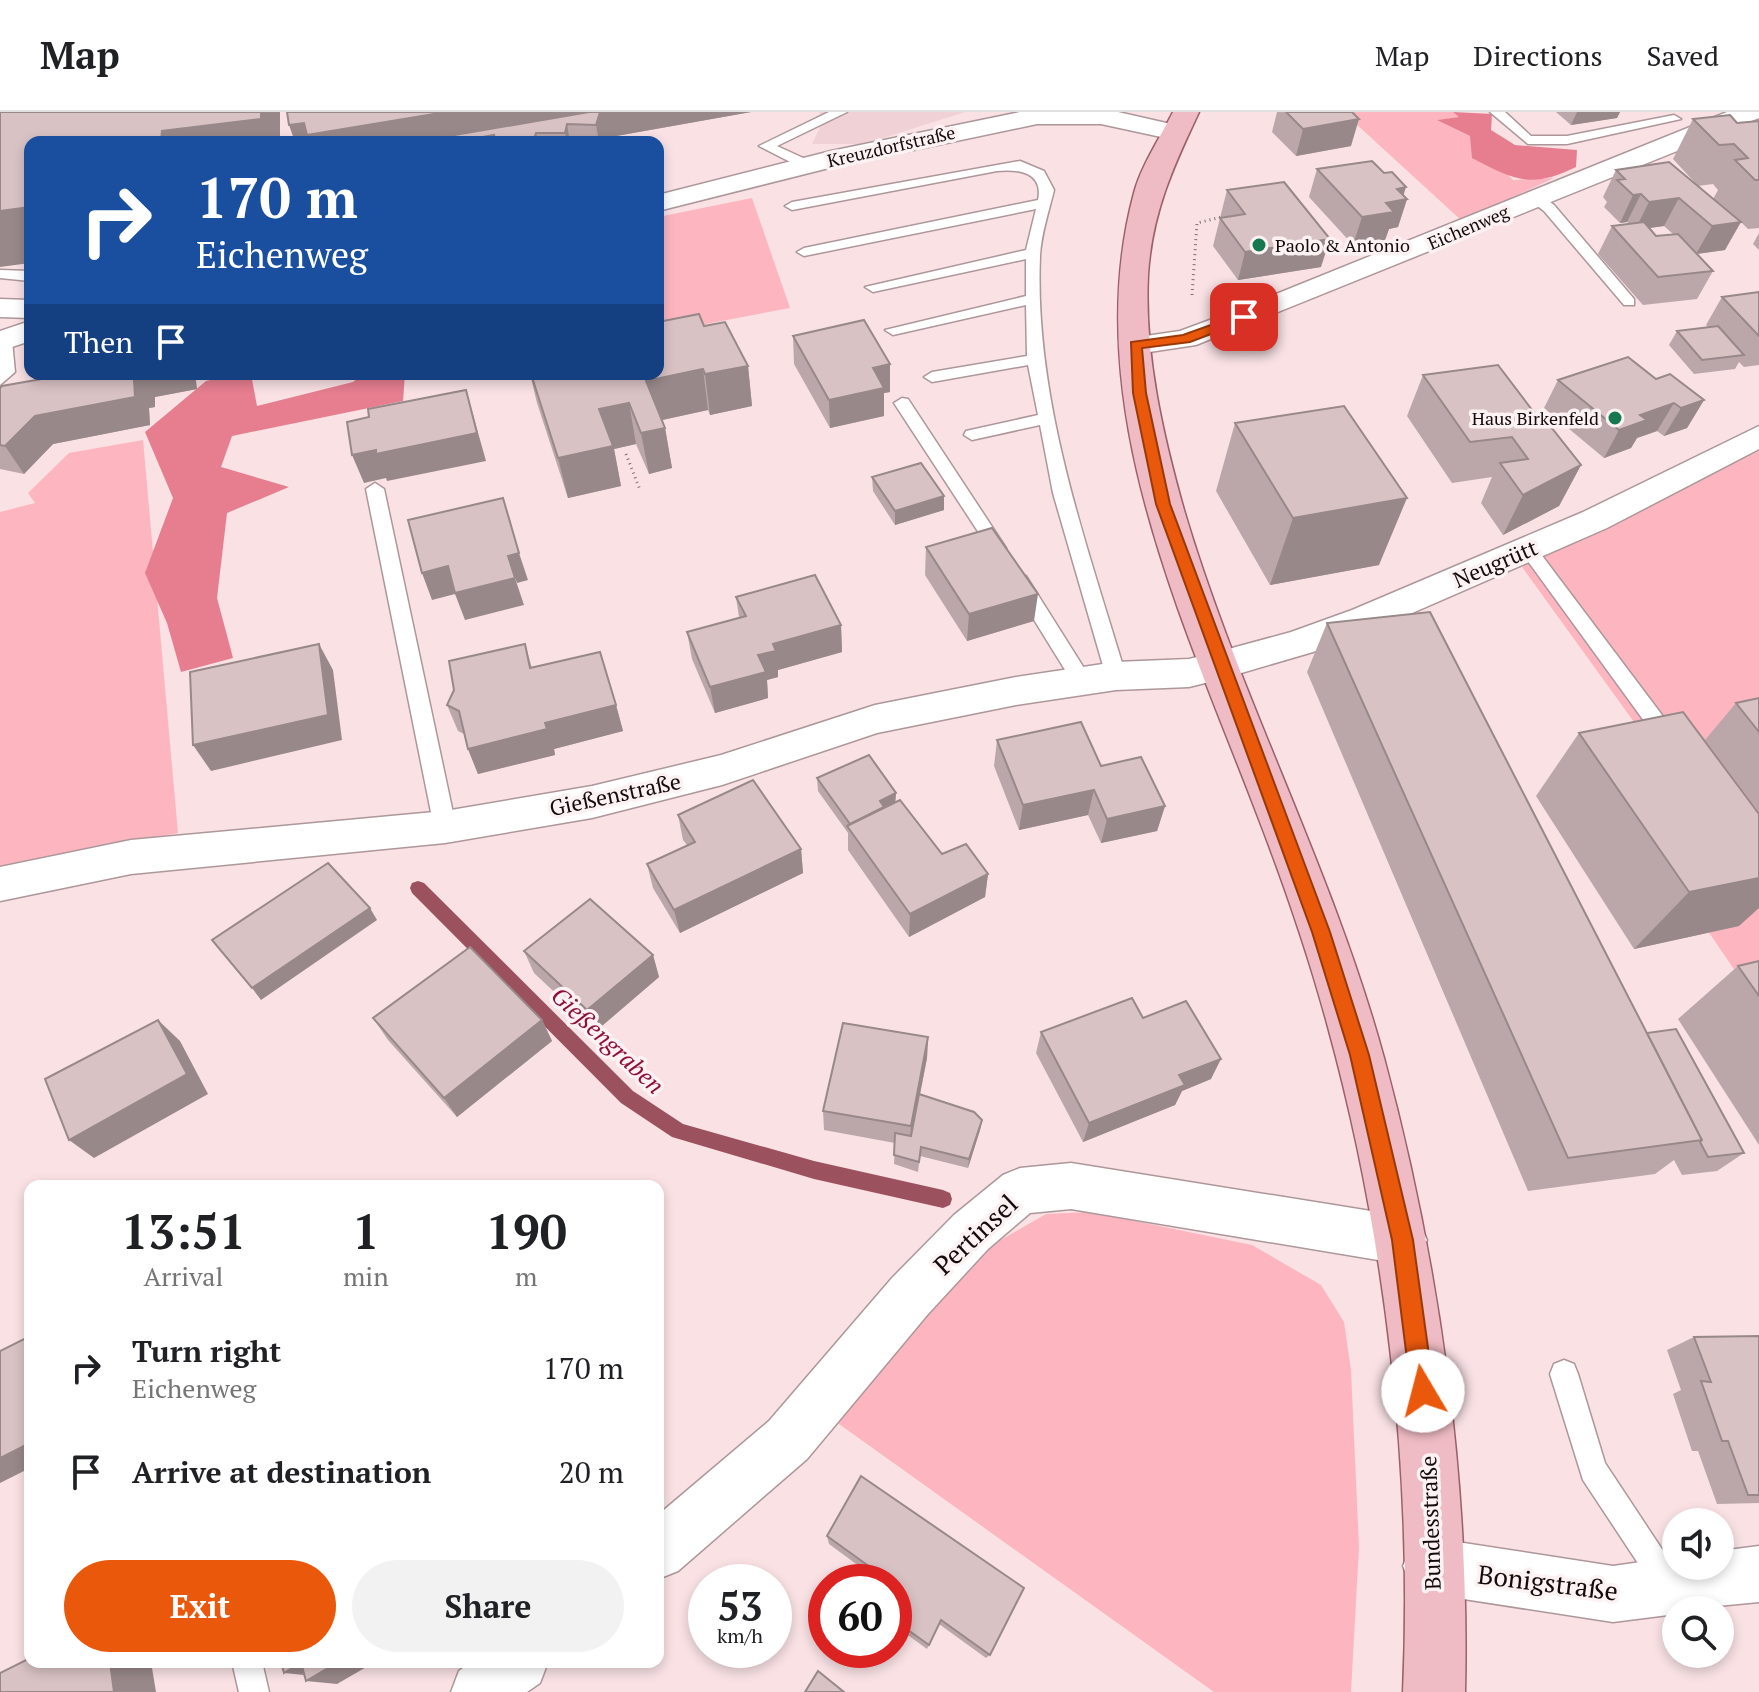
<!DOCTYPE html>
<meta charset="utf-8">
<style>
body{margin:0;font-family:"PT Serif",serif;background:#f2f2f2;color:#202124;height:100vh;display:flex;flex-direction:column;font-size:30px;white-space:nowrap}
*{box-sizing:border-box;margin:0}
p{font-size:26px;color:#757577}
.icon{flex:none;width:44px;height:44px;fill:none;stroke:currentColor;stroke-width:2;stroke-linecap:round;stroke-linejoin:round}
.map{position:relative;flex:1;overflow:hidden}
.panel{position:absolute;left:24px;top:1068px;width:640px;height:488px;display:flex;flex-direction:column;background:#fff;border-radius:16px;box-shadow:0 4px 12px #0003}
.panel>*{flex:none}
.guide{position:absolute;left:24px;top:24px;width:640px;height:244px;border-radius:16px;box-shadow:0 4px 12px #0003;background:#1a4fa0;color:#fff;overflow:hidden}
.fabs{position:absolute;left:1662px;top:1396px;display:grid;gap:16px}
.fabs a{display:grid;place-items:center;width:72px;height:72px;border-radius:50%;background:#fff;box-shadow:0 4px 12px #0003;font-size:40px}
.speed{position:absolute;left:688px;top:1452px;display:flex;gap:16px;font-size:40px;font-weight:700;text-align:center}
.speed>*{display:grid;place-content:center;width:104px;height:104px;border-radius:50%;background:#fff;box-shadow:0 4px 12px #0003;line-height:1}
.speed small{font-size:20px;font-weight:400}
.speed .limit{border:12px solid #d22;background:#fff;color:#111}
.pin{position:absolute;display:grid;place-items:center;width:68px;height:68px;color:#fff;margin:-34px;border-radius:16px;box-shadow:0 4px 12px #0006}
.me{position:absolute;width:88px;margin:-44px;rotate:352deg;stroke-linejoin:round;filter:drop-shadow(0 0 6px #0008)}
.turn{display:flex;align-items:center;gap:28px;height:168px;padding:0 40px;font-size:36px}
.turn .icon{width:104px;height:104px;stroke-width:2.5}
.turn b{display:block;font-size:56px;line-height:68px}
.then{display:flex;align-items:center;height:76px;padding:0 40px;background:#0003;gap:16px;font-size:30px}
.eta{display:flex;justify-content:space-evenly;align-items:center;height:136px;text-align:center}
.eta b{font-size:48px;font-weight:600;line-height:56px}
.cta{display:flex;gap:16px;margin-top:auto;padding:16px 40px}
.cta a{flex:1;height:92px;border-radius:48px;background:#ea580c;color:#fff;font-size:32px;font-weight:600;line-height:92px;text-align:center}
.cta a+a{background:#f2f2f2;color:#202124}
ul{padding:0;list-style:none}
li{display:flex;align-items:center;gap:24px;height:104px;padding:0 40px}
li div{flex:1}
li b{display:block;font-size:30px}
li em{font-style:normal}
header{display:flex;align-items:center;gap:48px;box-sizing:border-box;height:112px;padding:0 40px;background:#fff;border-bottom:2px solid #e0e0e0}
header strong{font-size:38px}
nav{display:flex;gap:44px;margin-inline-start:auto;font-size:28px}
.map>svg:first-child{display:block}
</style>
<header>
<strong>Map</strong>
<nav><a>Map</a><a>Directions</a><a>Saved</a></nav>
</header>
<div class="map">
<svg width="1759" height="1580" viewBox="0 0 1759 1580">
<rect width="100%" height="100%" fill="#f9e1e4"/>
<!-- built -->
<polygon fill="#f0d1d5" points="819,0 965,0 864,32 812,32 824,7"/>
<!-- green -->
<g fill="#fdb6c0">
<polygon points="1343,0 1453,0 1460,5 1438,8 1470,24 1513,68 1554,66 1462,109"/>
<polygon points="752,86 790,196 658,221 658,105"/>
<path d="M143,328L178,721C118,734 57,739 0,758V400L35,391L28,381L69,341Z"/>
<polygon points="1759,339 1759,894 1580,631 1639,617 1522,455"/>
<polygon points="1091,1100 1252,1133 1321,1173 1344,1210 1351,1258 1359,1435 1351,1580 1214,1580 832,1307 990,1134 1046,1102"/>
</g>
<!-- forest -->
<g fill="#e67e90">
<path d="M1453,0L1492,2L1491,18L1515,33L1577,38L1576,55C1531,77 1514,68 1472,46L1470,24L1437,8L1459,5Z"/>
<polygon points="236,262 251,262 257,294 353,270 363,262 405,262 403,289 232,324 221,355 289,375 227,401 217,486 233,546 181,560 167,511 145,461 173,386 145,320 206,269"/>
</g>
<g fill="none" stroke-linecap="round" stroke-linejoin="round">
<!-- stream -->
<polygon fill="#9c515f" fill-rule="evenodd" points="418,769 424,771 633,979 683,1012 814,1049 943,1078 950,1081 952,1087 950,1093 943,1096 814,1067 672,1025 621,991 412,781 410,776 412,771"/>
<defs>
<g id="service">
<polygon points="829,0 847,0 777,34 812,50 812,56 802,56 759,34"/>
<polygon points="1490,0 1505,0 1531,24 1567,24 1674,3 1681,7 1567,32 1528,32"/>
<path d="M1020,49L1044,59L1054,78C1049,99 1041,122 1040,144C1034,287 1085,427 1126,564L1116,571L1106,564L1053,381L1040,313L972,328L964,323L966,319L1038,303L1028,253L932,270L924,265L932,260L1027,244L1026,193L893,223L885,218L1026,184V147L873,180L865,175L1026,138L1036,97L804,144L797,140L804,136L1038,88C1044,60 1018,57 997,59L792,98L785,94L792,90Z"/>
<polygon points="1531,83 1541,83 1554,93 1634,187 1634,193 1624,193 1544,99 1531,89"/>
<polygon points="0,158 30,159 30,169 0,166"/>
<polygon points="4,224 12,229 15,260 0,273 0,225"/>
<polygon points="902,286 908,287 1006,436 1006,444 994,444 894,291"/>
<polygon points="375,371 384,377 456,715 452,721 438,721 434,715 366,377"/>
<polygon points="1528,431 1534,433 1677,623 1680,629 1677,635 1663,635 1522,441 1522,433"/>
<polygon points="1019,463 1026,464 1089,564 1092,569 1089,574 1075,574 1010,469"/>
<polygon points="1564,1248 1574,1252 1578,1262 1605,1351 1679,1463 1684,1473 1679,1483 1669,1488 1659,1483 1583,1368 1550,1262 1554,1252"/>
<polygon points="232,1550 262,1550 269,1580 239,1580"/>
</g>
<g id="minor">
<polygon points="1020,0 1118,0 1184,15 1188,20 1175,28 1101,12 1037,12 833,55 658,99 658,83 831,39"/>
<polygon points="1727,0 1759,0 1759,6 1196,233 1136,242 1125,239 1121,233 1125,227 1180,219 1234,199"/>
<polygon points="0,187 30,188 30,206 0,205"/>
<polygon points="30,209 30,229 0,239 0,219"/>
<polygon points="1759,314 1759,337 1607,416 1378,516 1313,540 1221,567 1189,575 1116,578 1016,593 877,621 722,673 592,706 445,731 131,762 0,789 0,755 131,728 445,699 592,674 721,643 875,593 1016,565 1116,550 1189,547 1221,539 1291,520 1352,498 1583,400"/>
<polygon points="1071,1051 1402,1104 1419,1111 1427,1128 1419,1145 1402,1152 1071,1097 1030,1101 988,1137 928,1202 807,1347 678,1459 658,1467 658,1403 769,1309 892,1166 954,1103 1003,1063 1020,1056"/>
<polygon points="1431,1426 1613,1454 1676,1445 1676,1454 1720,1454 1720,1439 1759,1434 1759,1490 1676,1498 1676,1502 1613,1510 1431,1482 1411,1474 1403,1454 1411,1434"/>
<polygon points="471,1550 548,1550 540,1571 527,1580 451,1580 459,1559"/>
</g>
<path id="primary" d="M1173,0H1199C1173,55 1152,101 1148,163C1144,242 1163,323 1184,398C1239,585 1333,758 1384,946C1439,1150 1470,1368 1465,1580H1403C1413,1361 1386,1126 1328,915C1308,841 1283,769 1255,697C1182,506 1078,289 1134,81C1141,54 1160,26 1173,0Z"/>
</defs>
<!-- service casing -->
<use href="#service" stroke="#ad979a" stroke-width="3"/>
<!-- minor casing -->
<use href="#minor" stroke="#ad979a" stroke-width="3"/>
<!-- primary casing -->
<use href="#primary" stroke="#9c606a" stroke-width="3"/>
<!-- path -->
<g stroke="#7f7072" stroke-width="3" stroke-dasharray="1 4" stroke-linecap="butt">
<polyline points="1192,183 1197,111 1226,104"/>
<polyline points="626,342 640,378"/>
</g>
<!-- service -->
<use href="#service" fill="#fff" fill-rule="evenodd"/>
<!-- minor -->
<use href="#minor" fill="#fff" fill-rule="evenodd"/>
<!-- primary -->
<use href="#primary" fill="#efbbc4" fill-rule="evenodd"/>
</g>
<!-- wall -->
<g fill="#bba7a9" fill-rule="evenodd">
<polygon points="287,0 751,0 605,26 604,30 295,30"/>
<polygon points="1277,0 1352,0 1351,34 1296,44 1272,20"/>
<polygon points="1556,0 1620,0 1617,6 1571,13"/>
<path d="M1693,7L1737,11L1759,9V116L1748,117L1739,108L1725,138L1697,142L1713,159L1697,187L1643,193L1598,142L1612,114L1629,112L1627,110L1620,111L1604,95L1607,90L1603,85L1616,58L1713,87L1718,78L1713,72L1698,74L1673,47ZM1664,114L1673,122L1656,124L1649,116Z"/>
<polygon points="1317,57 1403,83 1407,87 1398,115 1389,117 1385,128 1353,133 1309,85"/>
<polygon points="1227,78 1321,155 1238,168 1213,134"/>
<polygon points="1759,121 1759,138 1753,132"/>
<polygon points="1759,180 1759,253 1744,255 1739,250 1735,257 1694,262 1669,233 1677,219 1708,215 1706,213 1722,185"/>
<polygon points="704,214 748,254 752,294 710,303 708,298 662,308 665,316 672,356 649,362 636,332 614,337 621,374 568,386 537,291 530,262 658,262"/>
<polygon points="793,224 890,252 890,280 884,281 884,304 830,316 794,252"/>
<polygon points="70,262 195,262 197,277 155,285 155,295 149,296 150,313 53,332 24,362 0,357 0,276"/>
<polygon points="1423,263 1545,315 1581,353 1559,394 1503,423 1481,391 1492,365 1452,371 1407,304"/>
<polygon points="1656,267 1704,288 1687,316 1664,324 1657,319 1637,326 1631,336 1604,346 1544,296 1558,268"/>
<polygon points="1235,311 1379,453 1270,473 1216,379"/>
<polygon points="872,365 944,384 944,398 895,413 873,379"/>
<polygon points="926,435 1034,509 967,529 925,463"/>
<polygon points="736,485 841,513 842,540 778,558 778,565 767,568 768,586 715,601 692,547 687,520 739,505"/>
<polygon points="1327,511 1647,921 1744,1041 1717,1059 1682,1063 1674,1048 1655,1062 1528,1079 1307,560"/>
<polygon points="525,532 532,556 616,593 623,619 554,637 555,643 478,662 468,637 464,622 458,619 447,593"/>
<polygon points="1759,586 1759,700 1705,628 1736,591"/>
<polygon points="1579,621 1739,814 1634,837 1536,684"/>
<polygon points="997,628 1101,654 1165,694 1157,719 1101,731 1088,703 1019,718 994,654"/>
<polygon points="817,666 896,681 895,690 942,742 988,762 985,785 909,825 848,738 848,721 818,679"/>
<polygon points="678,703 801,737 803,761 680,821 653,776 647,752 687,733 683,728"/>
<polygon points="524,839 653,843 659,865 596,919 534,861"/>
<polygon points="1759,849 1759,1033 1678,907 1738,854"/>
<polygon points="373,906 542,908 552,929 457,1005 388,928"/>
<polygon points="1143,906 1211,967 1182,979 1175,993 1083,1030 1036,941 1041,920"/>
<polygon points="928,925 927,946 920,982 982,1008 980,1018 968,1056 920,1044 918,1060 894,1052 895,1031 824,1018 823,999"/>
<polygon points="1759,1224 1759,1391 1717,1392 1698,1339 1692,1339 1673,1282 1681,1278 1667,1238 1694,1225"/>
<polygon points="861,1364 1024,1476 990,1543 986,1546 939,1512 927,1537 894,1513 894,1470 861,1470 867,1460 829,1432 827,1424"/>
</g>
<!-- shaded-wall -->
<g fill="#988889">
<polygon points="261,0 280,0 280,30 161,30 162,19"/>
<polygon points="446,0 751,0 605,26 604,30 599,30 596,13 567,12 570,30 567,30 565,21 536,21 538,30 496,29 494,23 495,30 295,30 289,13"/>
<polygon points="1577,0 1620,0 1617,6 1571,13"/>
<polygon points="1359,7 1351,34 1296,44 1303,17"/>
<polygon points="1406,75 1402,88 1407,87 1398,115 1389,117 1385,128 1353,133 1362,105 1397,77"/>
<polygon points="1641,82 1627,110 1620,111 1633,83"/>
<polygon points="1679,86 1664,114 1635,118 1649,90"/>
<polygon points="30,95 30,151 0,155 0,99"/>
<polygon points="1741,110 1725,138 1696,142 1712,114"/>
<polygon points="1330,127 1321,155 1238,168 1245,140"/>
<polygon points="890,252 890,280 884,281 884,304 830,316 829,288 873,256"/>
<polygon points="748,254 752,294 710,303 705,262"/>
<polygon points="703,257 708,298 653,310 646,269"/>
<polygon points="140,262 195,262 197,277 155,285 155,295 149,296 150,313 53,332 24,362 5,334 35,304 134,268"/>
<polygon points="466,278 486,349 387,369 386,366 364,371 352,343"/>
<polygon points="1704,288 1687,316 1664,324 1681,296"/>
<polygon points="629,291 636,332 614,337 621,374 568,386 558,346 599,297"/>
<polygon points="1674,291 1657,319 1637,326 1631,336 1604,346 1619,318 1640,303"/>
<polygon points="665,316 672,356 649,362 641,321"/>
<polygon points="1581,353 1559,394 1503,423 1523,383"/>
<polygon points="944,384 944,398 895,413 895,399"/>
<polygon points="1407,386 1379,453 1270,473 1293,406"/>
<polygon points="519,441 528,468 517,471 508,444"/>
<polygon points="448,454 515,466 524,493 465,508 455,482 432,488 422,461"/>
<polygon points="1038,482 1034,509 967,529 969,502"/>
<polygon points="841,513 842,540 778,558 778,565 767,568 768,586 715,601 710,575 773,532"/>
<polygon points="319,532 333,558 342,628 211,659 193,633"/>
<polygon points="616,593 623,619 554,637 555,643 478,662 468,637 545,611"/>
<polygon points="1094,678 1088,703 1019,718 1023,693"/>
<polygon points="896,681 895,694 880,702 880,689"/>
<polygon points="1165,694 1157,719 1101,731 1107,707"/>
<polygon points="801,737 803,761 680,821 674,798"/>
<polygon points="988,762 985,785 909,825 910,802"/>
<polygon points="1759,766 1759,796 1739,814 1634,837 1689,780"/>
<polygon points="370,796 377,808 261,888 252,876"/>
<polygon points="653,843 659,865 596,919 587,898"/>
<polygon points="158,908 180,929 208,982 94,1046 69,1028"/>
<polygon points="542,908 552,929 457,1005 444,986"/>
<polygon points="928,925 927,946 910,1033 911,1014"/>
<polygon points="1221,947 1211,967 1182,979 1175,993 1083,1030 1089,1011 1179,963"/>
<polygon points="982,1008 980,1018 968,1056 969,1047"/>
<polygon points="30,1331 30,1356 0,1371 0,1346"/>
<polygon points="110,1550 151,1550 156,1580 114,1580"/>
<polygon points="301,1550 375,1550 337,1572 306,1569 314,1564 284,1561"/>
</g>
<!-- building -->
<g fill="#d9c2c4" stroke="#988889" stroke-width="2">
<polygon points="0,0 261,0 261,7 162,19 161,30 30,30 30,95 0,99"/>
<polygon points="287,0 446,0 307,23 304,11 289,13"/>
<polygon points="589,0 600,0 596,13 567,12 565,21 536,21 533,30 496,29 494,23 456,30 414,30"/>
<polygon points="1286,0 1352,0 1359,7 1303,17"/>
<polygon points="1730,3 1737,11 1759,9 1759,68 1755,68 1735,48 1748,46 1734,32 1719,33 1693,7"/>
<polygon points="1372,49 1384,61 1392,60 1406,75 1397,77 1407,87 1386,91 1394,100 1362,105 1317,57"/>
<polygon points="1669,50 1741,110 1712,114 1679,86 1649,90 1641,82 1633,83 1617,68 1625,67 1616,58"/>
<polygon points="1284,70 1330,127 1245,140 1220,106 1245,102 1227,78"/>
<polygon points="1644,110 1656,124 1678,122 1713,159 1658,165 1612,114"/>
<polygon points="1759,180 1759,224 1722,185"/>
<polygon points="699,202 704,214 725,210 748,254 705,262 703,257 646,269 665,316 641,321 629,291 599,297 613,334 558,346 531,262 658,262 658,210"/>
<polygon points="864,208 890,252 873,256 884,276 829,288 793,224"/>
<polygon points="1718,214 1744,243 1702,248 1677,219"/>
<polygon points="1628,245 1656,267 1670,262 1704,288 1681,296 1674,291 1640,303 1647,308 1619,318 1558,268"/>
<polygon points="1498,253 1545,315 1551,315 1581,353 1523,383 1500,351 1528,347 1512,325 1470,330 1423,263"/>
<polygon points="70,262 140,262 140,267 134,268 135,285 35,304 5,334 0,333 0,276 2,274"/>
<polygon points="466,278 477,321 376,342 376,338 352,343 347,310 369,305 368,297"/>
<polygon points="1344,294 1407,386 1293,406 1235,311"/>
<polygon points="921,351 944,384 895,399 872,365"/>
<polygon points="503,386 519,441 508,444 515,466 455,481 448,454 422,461 408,408"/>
<polygon points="992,416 1038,482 969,502 926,435"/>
<polygon points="815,463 841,513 773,532 776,539 758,543 766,560 710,575 687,520 746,504 736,485"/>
<polygon points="1430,500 1702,1028 1568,1046 1327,511"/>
<polygon points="319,532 328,603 193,633 190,560"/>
<polygon points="525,532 530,556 600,540 616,593 545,611 547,617 468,637 459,599 447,593 454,578 449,549"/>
<polygon points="1759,586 1759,620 1736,591"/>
<polygon points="1683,600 1759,702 1759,766 1689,780 1579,621"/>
<polygon points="1081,610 1101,654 1141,645 1165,694 1107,707 1094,678 1023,693 997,628"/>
<polygon points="869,643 896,681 880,689 884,695 850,712 817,666"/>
<polygon points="753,668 801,737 674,798 647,752 695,730 678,703"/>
<polygon points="900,688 942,742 966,732 988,762 910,802 847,714"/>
<polygon points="328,751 370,796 252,876 212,828"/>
<polygon points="590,787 653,843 587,898 524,839"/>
<polygon points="470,835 542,908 444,986 373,906"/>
<polygon points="1759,849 1759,884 1738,854"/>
<polygon points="1132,886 1143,906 1186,889 1221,947 1179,963 1185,973 1089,1011 1041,920"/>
<polygon points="158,908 187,962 69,1028 45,967"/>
<polygon points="843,911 928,925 911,1014 823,999"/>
<polygon points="1676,917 1744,1041 1708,1045 1700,1030 1702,1028 1647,921"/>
<polygon points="919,982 974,1000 982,1008 969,1047 921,1035 919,1050 894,1043 895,1021 911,1024"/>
<polygon points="30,1224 30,1331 0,1346 0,1239"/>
<polygon points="1759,1224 1759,1383 1748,1383 1728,1329 1722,1329 1701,1269 1711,1270 1694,1225"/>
<polygon points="861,1364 1024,1476 990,1543 941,1508 929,1533 894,1508 894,1470 861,1470 870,1455 827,1424"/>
<polygon points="30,1546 30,1550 110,1550 114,1580 0,1580 0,1561"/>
<polygon points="281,1550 338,1550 306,1569 301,1550 284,1561"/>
<polygon points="818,1559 844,1580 805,1580"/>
</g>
<!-- route -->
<polygon fill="#ea580c" stroke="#983908" stroke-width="2" points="1244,201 1250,205 1248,208 1190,230 1142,236 1146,281 1170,392 1330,820 1369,943 1413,1128 1434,1279 1431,1287 1423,1290 1415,1287 1411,1279 1392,1128 1350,943 1312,820 1156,392 1133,281 1131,230 1183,223"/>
<!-- markers -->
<g fill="#16784f" stroke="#fcf2f3" stroke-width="3">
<circle cx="1259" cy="133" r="8"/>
<circle cx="1615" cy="306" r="8"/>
</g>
<g text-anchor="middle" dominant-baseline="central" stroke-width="7" stroke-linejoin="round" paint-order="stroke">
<!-- far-street labels -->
<g font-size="18" fill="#130b0c" stroke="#fcf2f3">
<text transform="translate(891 34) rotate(-13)">Kreuzdorfstraße</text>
<text transform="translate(1468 115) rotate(-23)">Eichenweg</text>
</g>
<!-- far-poi labels -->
<g font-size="18" fill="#130b0c" stroke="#fcf2f3" text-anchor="start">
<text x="1275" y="133">Paolo &amp; Antonio</text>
<text x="1599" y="306" text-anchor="end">Haus Birkenfeld</text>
</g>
<!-- street labels -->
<g font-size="22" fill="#130b0c" stroke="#fcf2f3">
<text transform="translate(1495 451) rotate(-23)">Neugrütt</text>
<text transform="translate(615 682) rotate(-12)">Gießenstraße</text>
<text transform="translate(1430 1411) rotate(-92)">Bundesstraße</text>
</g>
<!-- water labels -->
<g font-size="24" font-style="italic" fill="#90103a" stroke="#fcf2f3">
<text transform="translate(608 928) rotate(43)">Gießengraben</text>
</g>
<!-- near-street labels -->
<g font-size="26" fill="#130b0c" stroke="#fcf2f3">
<text transform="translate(975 1122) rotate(-43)">Pertinsel</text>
<text transform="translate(1548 1470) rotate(7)">Bonigstraße</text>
</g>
</g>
</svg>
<div class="fabs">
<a><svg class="icon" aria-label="sound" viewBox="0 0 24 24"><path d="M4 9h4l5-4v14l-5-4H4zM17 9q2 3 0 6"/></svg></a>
<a><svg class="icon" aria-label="search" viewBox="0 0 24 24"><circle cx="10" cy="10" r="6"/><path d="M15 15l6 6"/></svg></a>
</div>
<div class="speed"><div>53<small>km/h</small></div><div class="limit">60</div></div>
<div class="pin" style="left:1244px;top:205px;background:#d93025"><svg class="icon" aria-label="arrive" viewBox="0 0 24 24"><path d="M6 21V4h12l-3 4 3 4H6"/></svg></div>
<svg class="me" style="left:1423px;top:1279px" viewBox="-20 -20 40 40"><circle r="19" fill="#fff"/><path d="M0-13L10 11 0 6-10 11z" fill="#ea580c"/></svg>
<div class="guide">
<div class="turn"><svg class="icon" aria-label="right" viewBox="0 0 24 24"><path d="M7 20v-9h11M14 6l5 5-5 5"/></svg><div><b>170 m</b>Eichenweg</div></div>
<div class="then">Then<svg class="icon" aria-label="arrive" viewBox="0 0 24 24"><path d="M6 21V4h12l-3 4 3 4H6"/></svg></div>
</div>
<section class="panel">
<div class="eta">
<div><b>13:51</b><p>Arrival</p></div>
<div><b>1</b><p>min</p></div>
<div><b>190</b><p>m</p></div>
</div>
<ul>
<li><svg class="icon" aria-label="right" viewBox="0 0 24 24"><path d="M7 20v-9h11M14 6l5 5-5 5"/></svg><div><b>Turn right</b><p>Eichenweg</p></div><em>170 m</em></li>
<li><svg class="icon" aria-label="arrive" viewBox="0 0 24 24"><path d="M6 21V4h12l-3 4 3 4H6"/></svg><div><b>Arrive at destination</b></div><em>20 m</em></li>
</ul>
<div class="cta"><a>Exit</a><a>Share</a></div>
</section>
</div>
